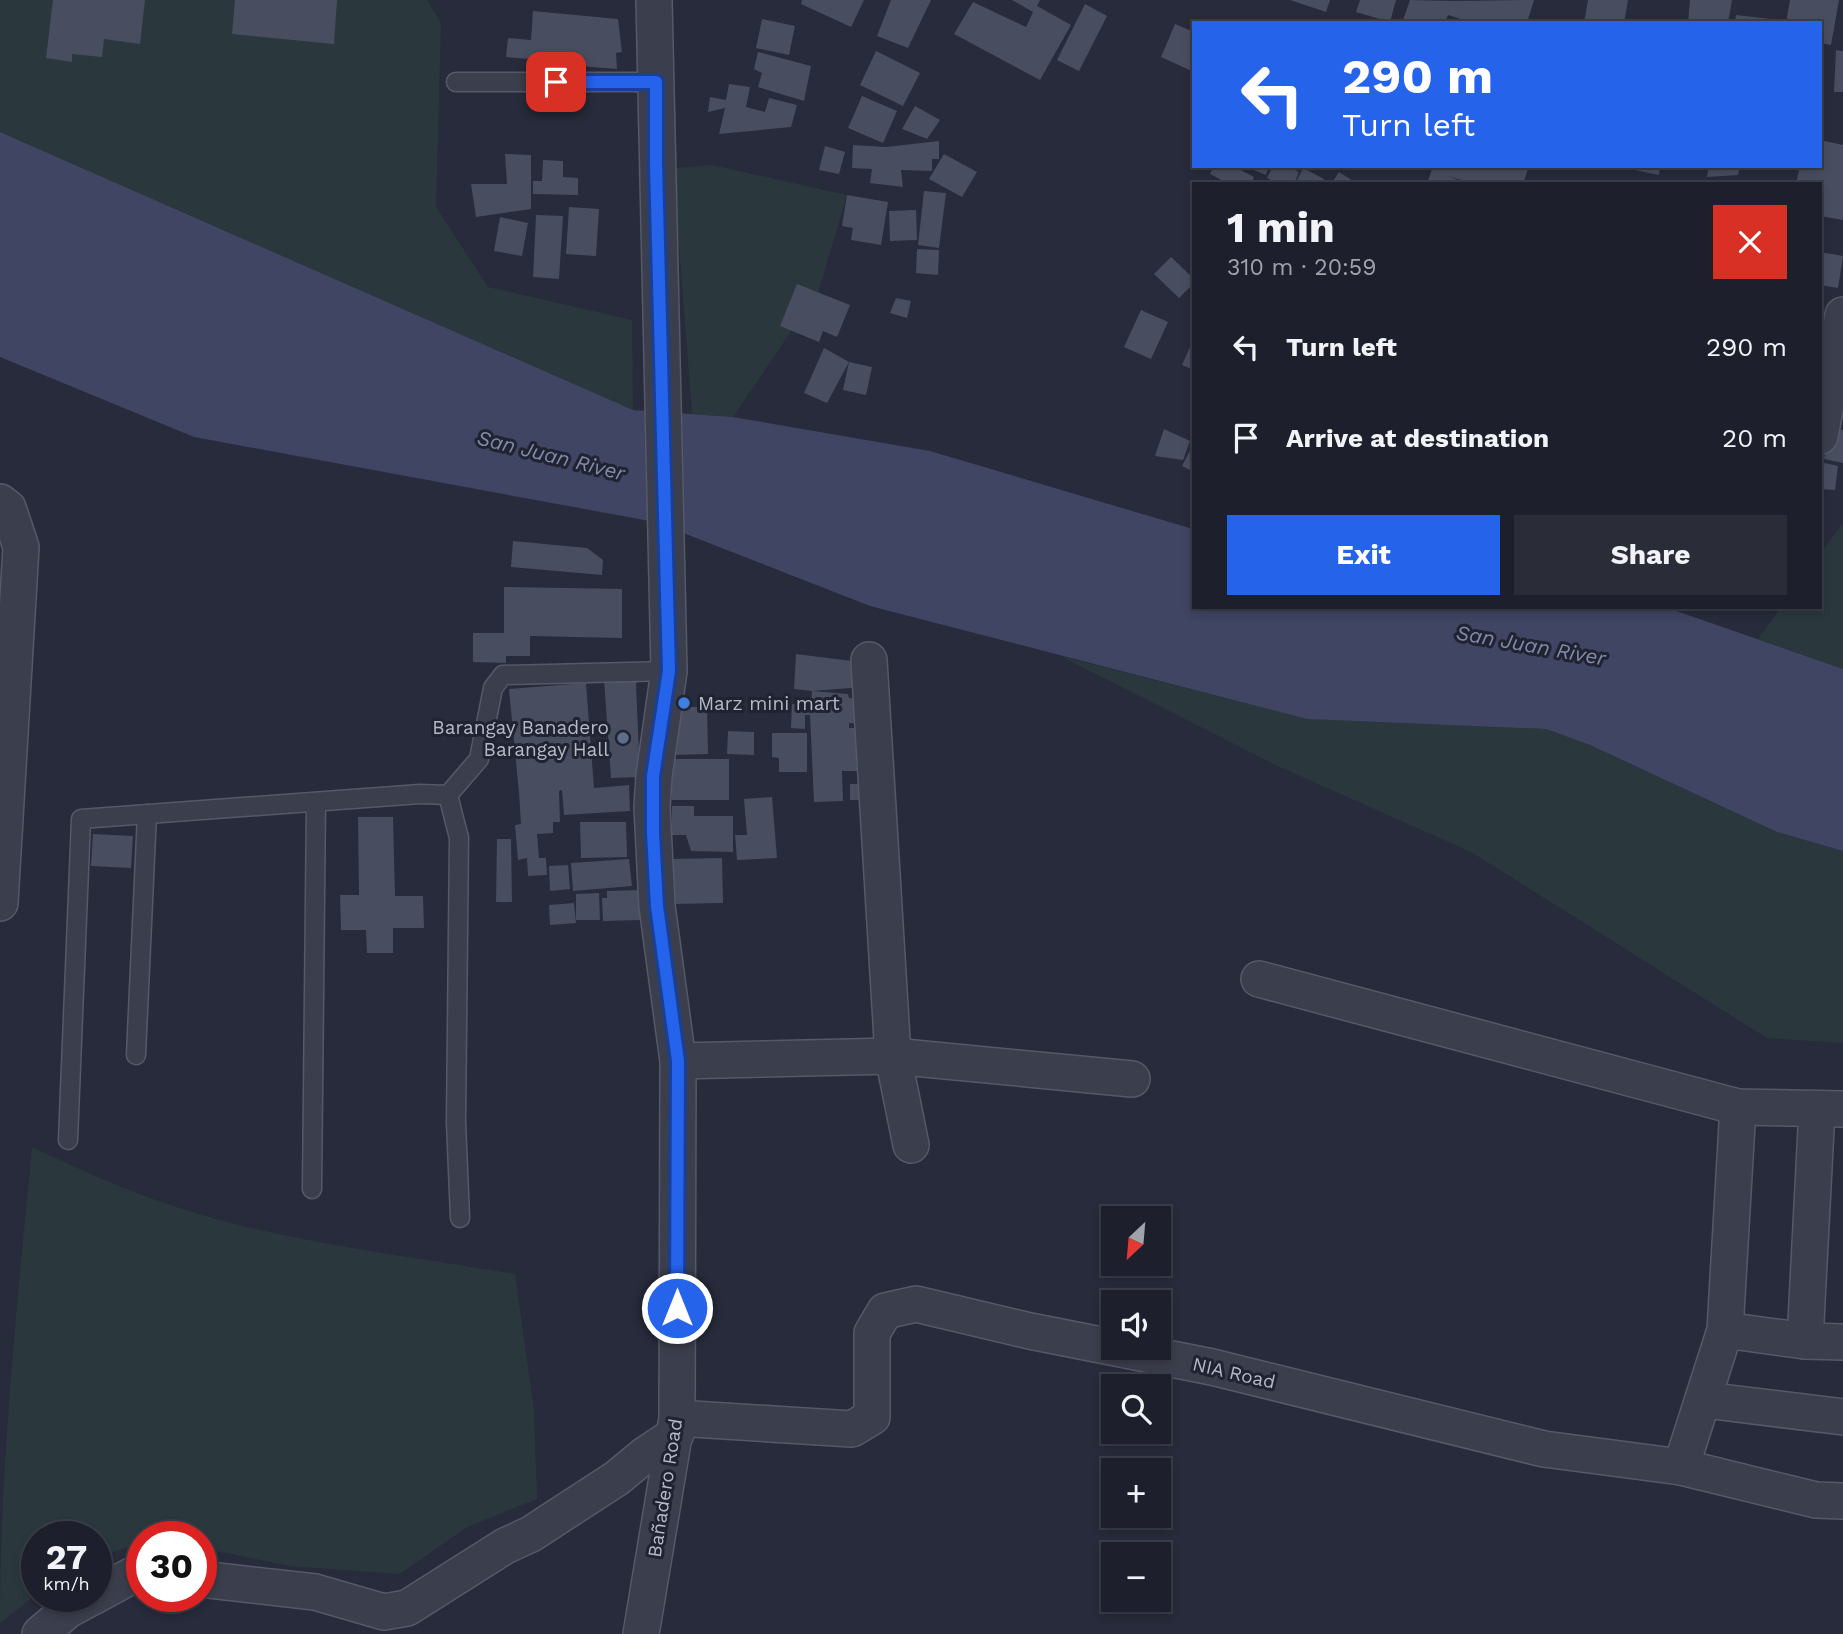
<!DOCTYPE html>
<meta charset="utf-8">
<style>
body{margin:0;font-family:"Work Sans",sans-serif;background:#2a2d38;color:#f1f3f6;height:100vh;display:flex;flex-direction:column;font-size:26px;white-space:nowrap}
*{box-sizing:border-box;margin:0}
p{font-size:23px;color:#a0a3a9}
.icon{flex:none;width:38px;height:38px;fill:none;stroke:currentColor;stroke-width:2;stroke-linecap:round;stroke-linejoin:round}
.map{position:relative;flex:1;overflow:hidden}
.side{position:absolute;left:1192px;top:182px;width:630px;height:427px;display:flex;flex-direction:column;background:#1d202c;border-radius:0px;box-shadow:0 4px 10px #0003,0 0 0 2px #3b3e48}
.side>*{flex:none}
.banner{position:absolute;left:1192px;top:21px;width:630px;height:147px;border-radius:0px;box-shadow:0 4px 10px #0003,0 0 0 2px #3b3e48;background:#2563eb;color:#fff;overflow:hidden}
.needle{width:46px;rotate:206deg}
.fabs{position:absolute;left:1101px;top:1206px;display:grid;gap:14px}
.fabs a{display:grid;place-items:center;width:70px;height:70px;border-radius:0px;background:#1d202c;box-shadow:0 4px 10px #0003,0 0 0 2px #3b3e48;font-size:35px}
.speed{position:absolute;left:21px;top:1521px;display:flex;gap:14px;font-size:35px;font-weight:700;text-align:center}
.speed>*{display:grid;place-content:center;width:91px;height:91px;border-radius:50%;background:#1d202c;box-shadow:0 4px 10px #0003,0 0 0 2px #3b3e48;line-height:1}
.speed small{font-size:18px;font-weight:400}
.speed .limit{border:10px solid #d22;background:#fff;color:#111}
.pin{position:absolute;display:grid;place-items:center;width:60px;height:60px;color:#fff;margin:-30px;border-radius:14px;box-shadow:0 4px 10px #0006}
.me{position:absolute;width:77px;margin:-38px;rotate:0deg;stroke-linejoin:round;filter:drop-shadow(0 0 5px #0008)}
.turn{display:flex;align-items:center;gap:24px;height:147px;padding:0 35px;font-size:32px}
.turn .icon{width:91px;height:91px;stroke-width:2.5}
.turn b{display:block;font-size:49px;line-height:60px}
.round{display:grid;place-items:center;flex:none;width:74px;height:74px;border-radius:0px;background:#2a2d38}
.headline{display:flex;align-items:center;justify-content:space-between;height:119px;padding:0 35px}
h1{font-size:42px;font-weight:700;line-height:52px}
.button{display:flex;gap:14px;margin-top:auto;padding:14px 35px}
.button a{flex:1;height:80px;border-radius:0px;background:#2563eb;color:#fff;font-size:28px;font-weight:700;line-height:80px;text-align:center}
.button a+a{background:#2a2d38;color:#f1f3f6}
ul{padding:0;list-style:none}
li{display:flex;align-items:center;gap:21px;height:91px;padding:0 35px}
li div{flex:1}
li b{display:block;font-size:26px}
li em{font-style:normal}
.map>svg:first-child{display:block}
</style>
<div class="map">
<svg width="1843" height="1634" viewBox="0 0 1843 1634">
<rect width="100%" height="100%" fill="#272b3b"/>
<!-- green -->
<g fill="#2a383d">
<polygon points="0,0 427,0 441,23 436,207 488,287 632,320 633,410 0,132"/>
<polygon points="712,165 847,195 819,290 733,417 692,414 673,168"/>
<polygon points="1843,523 1843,669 1758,639 1781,607 1820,607 1820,554"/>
<polygon points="1060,656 1307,719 1546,729 1590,745 1777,832 1843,851 1843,1043 1767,1038 1471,852 1280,767"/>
<path d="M32,1147C86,1173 139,1196 195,1213C299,1244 408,1256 515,1274L534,1411L537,1499L467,1527L400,1574L290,1566L201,1548V1536H142V1543L96,1557V1536H37V1594L0,1623C0,1464 17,1305 32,1147Z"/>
</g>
<!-- water -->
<polygon fill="#3f4562" points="0,132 633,410 733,417 930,451 1193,529 1194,607 1665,607 1843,669 1843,851 1777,832 1590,745 1546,729 1307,719 870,606 655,522 194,437 0,357"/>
<!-- building -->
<g fill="#494d60">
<polygon points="53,0 145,0 140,44 104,39 102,57 72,54 72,62 46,58"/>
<polygon points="235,0 337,0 334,44 232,34"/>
<polygon points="802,0 864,0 851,27 801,4"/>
<polygon points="891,0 931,0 908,48 877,36"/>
<polygon points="1012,0 1040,0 1037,6 1071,25 1040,80 954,34 973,2 1026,27 1033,12"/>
<polygon points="1290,0 1330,0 1326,12"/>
<polygon points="1360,0 1396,0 1390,22 1356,12"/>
<polygon points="1410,0 1453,1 1534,0 1527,23 1473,23 1448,15 1445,23 1402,23"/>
<polygon points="1588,0 1628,0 1624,23 1584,23"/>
<polygon points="1690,0 1732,0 1728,23 1688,23"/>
<polygon points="1790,0 1839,0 1831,45 1820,43 1820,23 1786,23"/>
<polygon points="1085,4 1107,16 1079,71 1057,60"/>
<polygon points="533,11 618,19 622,52 616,53 617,69 529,62 530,59 506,57 508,38 531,40"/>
<polygon points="1736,15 1771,19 1771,23 1735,23"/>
<polygon points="762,19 795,26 789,55 756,48"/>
<polygon points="1175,24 1194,32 1194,72 1161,57"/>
<polygon points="1836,50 1843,51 1843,92 1834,92"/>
<polygon points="876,51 920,73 903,106 860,85"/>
<polygon points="758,52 811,66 804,101 758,87 762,73 754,69"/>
<polygon points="729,84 750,87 746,107 765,112 769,98 797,105 791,127 719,134 725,108 708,112 710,97 726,100"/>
<polygon points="862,96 897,111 883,143 848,128"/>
<polygon points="915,106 940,120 927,139 902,129"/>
<polygon points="1820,140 1843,145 1843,220 1820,216 1820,184 1796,184 1800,166 1820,166"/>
<polygon points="939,141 939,159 932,159 932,171 901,170 903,187 870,183 872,169 852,168 853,145 886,147"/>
<polygon points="825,146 845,152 839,174 819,170"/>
<polygon points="505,154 531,155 531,209 476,217 471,184 507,184"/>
<polygon points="944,154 977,172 962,197 929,179"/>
<polygon points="543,160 563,161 563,177 578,178 578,195 533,194 533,181 542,181"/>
<polygon points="1214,166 1233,166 1254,177 1251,184 1229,184 1210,174"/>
<polygon points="1244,166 1269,166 1266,175"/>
<polygon points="1273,166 1287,166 1299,172 1294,184 1279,184 1267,178"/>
<polygon points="1433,166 1518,166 1528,169 1523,184 1476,184 1447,176 1469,184 1427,184"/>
<polygon points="1616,166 1660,166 1659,175"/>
<polygon points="1709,166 1740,166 1738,175 1707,177"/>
<polygon points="1303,168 1324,179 1322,184 1295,184"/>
<polygon points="1339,172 1358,184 1331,184"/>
<polygon points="924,191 946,193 939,248 918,245"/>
<polygon points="847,195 888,202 881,245 851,240 853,228 842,226"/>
<polygon points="569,207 599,209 596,256 566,254"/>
<polygon points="916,210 917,240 890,241 889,211"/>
<polygon points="536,215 563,216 559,279 533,277"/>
<polygon points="500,217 528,223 522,256 494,251"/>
<polygon points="917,249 939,250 938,275 916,273"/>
<polygon points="1820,252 1843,256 1838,288 1820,285"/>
<polygon points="1171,257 1194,279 1194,283 1179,298 1154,274"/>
<polygon points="797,284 850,305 837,337 823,331 819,342 780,326"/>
<polygon points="896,298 911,301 907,318 890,313"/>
<polygon points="1141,310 1168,322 1151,359 1124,347"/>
<polygon points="1194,338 1194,370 1182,365"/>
<polygon points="824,348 849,362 827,403 804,393"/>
<polygon points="849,362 872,367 866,395 843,390"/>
<polygon points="1830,428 1843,430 1843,463 1824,459"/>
<polygon points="1164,429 1190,441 1183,460 1155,456"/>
<polygon points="1194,443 1194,472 1182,466"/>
<polygon points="1820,462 1838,466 1835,490 1820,489"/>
<polygon points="513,541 587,548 603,560 602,575 511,567"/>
<polygon points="504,587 622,589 622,638 530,636 530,656 506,656 506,663 473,662 473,633 504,633"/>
<polygon points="796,654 860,662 863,687 812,691 848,694 849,698 865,699 863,724 849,723 849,728 870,728 865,771 842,771 843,801 814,802 810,715 805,715 805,729 791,728 792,704 811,704 812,691 794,689"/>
<polygon points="640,678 636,684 640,777 611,778 604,679"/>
<polygon points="586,683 594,788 629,785 630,811 564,815 562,790 559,791 560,822 553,822 553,833 537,834 539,858 546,858 547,875 528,876 527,858 518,860 515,825 521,824 519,793 509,689"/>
<polygon points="677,707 707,707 708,754 671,755 671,741 677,741"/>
<polygon points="728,731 754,732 754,755 727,754"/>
<polygon points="772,733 807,733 807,772 779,772 779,758 772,757"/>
<polygon points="671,759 729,759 729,800 672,800"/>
<rect x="850" y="784" width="19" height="16"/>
<polygon points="772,797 777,858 737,860 735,835 747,835 744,799"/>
<polygon points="672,806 694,806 694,816 733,816 733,852 691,851 686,835 672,835"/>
<polygon points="358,817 393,817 395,896 423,896 424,928 393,928 393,953 367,953 366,930 341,930 340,895 359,895"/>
<polygon points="580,822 626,822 627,857 581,858"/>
<polygon points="93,834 133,836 131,868 91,866"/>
<polygon points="497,839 511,839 512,902 496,902"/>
<polygon points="722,858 723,903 673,904 672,859"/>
<polygon points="629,859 632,886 573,891 571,863"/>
<polygon points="568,865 570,889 550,891 549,866"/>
<polygon points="641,890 642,920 603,921 602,898 607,898 607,891"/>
<polygon points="599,893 600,920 576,920 576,894"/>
<polygon points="574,903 576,923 550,925 549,905"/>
</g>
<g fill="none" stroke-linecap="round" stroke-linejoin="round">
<defs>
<g id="lane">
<polyline points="456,82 656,82"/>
<polyline points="448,795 459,838 456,1122 460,1218"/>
<polyline points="136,1055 147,814"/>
<polyline points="68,1140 81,819 420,794 448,795 479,759 493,688 503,675 669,671"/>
<polyline points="312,1189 316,802"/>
</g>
<g id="street">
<polyline points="1820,436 1843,315"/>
<polyline points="0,502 8,508 21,547 0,903"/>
<polyline points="869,660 893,1056 911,1145"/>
<polyline points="1259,979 1738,1107 1843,1109"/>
<polyline points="678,1061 893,1056 1132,1079"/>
<polyline points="1725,1330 1805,1341 1843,1342"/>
<polyline points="1805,1341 1817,1109"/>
<polyline points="1705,1400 1843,1417"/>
<polyline points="677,1418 852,1429 872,1417 872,1333 885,1311 916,1304 1030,1331 1212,1367 1544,1449 1681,1467 1816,1500 1843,1501"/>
<polyline points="1681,1467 1725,1330 1738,1107"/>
<polyline points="201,1579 315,1592 384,1612 407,1608 505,1546 531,1534 617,1478 646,1454 676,1434"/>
<polyline points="96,1595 133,1575 142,1575"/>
<polyline points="40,1634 68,1610 94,1596"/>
<polyline points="641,1634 677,1418 678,1061 657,906 652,807 654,776 669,671 654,0"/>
</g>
</defs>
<!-- lane casing -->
<use href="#lane" stroke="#565967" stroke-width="21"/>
<!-- street casing -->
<use href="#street" stroke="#565967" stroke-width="38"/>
<!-- lane -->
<use href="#lane" stroke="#3b3e4c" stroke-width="18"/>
<!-- street -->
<use href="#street" stroke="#3b3e4c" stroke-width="35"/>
</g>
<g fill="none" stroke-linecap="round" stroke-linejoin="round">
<defs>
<polyline id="route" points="556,82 656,82 656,165 669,671 653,776 653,833 657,906 678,1061 677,1308"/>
</defs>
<!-- route casing -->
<use href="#route" stroke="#184099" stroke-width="18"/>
<!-- route -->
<use href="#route" stroke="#2563eb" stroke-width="12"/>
</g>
<!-- markers -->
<circle fill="#3f7fe0" stroke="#202331" stroke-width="2.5" cx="684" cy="703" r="7"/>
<circle fill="#5c6f8a" stroke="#202331" stroke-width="2.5" cx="623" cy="738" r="7"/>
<g text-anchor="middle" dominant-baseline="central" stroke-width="6" stroke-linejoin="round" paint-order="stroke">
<!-- poi labels -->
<g font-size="19" fill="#b7b9c7" stroke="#202331" text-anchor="start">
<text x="698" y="703">Marz mini mart</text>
<text x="609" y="727" text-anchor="end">Barangay Banadero<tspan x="609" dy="22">Barangay Hall</tspan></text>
</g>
<!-- street labels -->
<g font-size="19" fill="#b7b9c7" stroke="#202331">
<text transform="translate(1234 1373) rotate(13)">NIA Road</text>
<text transform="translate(665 1488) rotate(-81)">Bañadero Road</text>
</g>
<!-- water labels -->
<g font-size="21" font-style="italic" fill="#828aaa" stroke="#202331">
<text transform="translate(551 455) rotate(14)">San Juan River</text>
<text transform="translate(1531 645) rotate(10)">San Juan River</text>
</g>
</g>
</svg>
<div class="fabs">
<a><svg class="needle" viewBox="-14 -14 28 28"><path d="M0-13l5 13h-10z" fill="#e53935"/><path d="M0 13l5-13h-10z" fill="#a0a3a9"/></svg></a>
<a><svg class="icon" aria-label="sound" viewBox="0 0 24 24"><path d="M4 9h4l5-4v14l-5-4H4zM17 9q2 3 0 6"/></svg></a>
<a><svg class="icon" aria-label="search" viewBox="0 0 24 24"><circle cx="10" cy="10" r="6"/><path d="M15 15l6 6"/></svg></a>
<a>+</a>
<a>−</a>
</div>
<div class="speed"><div>27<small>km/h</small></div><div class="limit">30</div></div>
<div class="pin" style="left:556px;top:82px;background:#d93025"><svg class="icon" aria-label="arrive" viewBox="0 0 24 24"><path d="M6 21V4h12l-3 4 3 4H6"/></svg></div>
<svg class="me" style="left:677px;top:1308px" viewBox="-20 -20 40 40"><circle r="17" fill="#2563eb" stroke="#fff" stroke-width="3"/><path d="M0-11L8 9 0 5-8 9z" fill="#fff"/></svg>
<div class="banner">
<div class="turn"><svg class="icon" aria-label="left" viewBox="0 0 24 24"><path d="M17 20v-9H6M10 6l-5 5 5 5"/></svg><div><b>290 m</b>Turn left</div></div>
</div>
<section class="side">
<div class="headline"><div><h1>1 min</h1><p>310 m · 20:59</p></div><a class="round" style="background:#d93025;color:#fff"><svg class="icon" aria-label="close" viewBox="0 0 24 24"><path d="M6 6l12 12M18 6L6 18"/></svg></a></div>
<ul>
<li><svg class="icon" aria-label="left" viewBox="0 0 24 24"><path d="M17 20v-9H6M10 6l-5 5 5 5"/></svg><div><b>Turn left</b></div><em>290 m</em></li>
<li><svg class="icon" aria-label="arrive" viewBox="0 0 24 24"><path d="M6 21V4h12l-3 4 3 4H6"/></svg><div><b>Arrive at destination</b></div><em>20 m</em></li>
</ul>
<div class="button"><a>Exit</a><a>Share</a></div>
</section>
</div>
